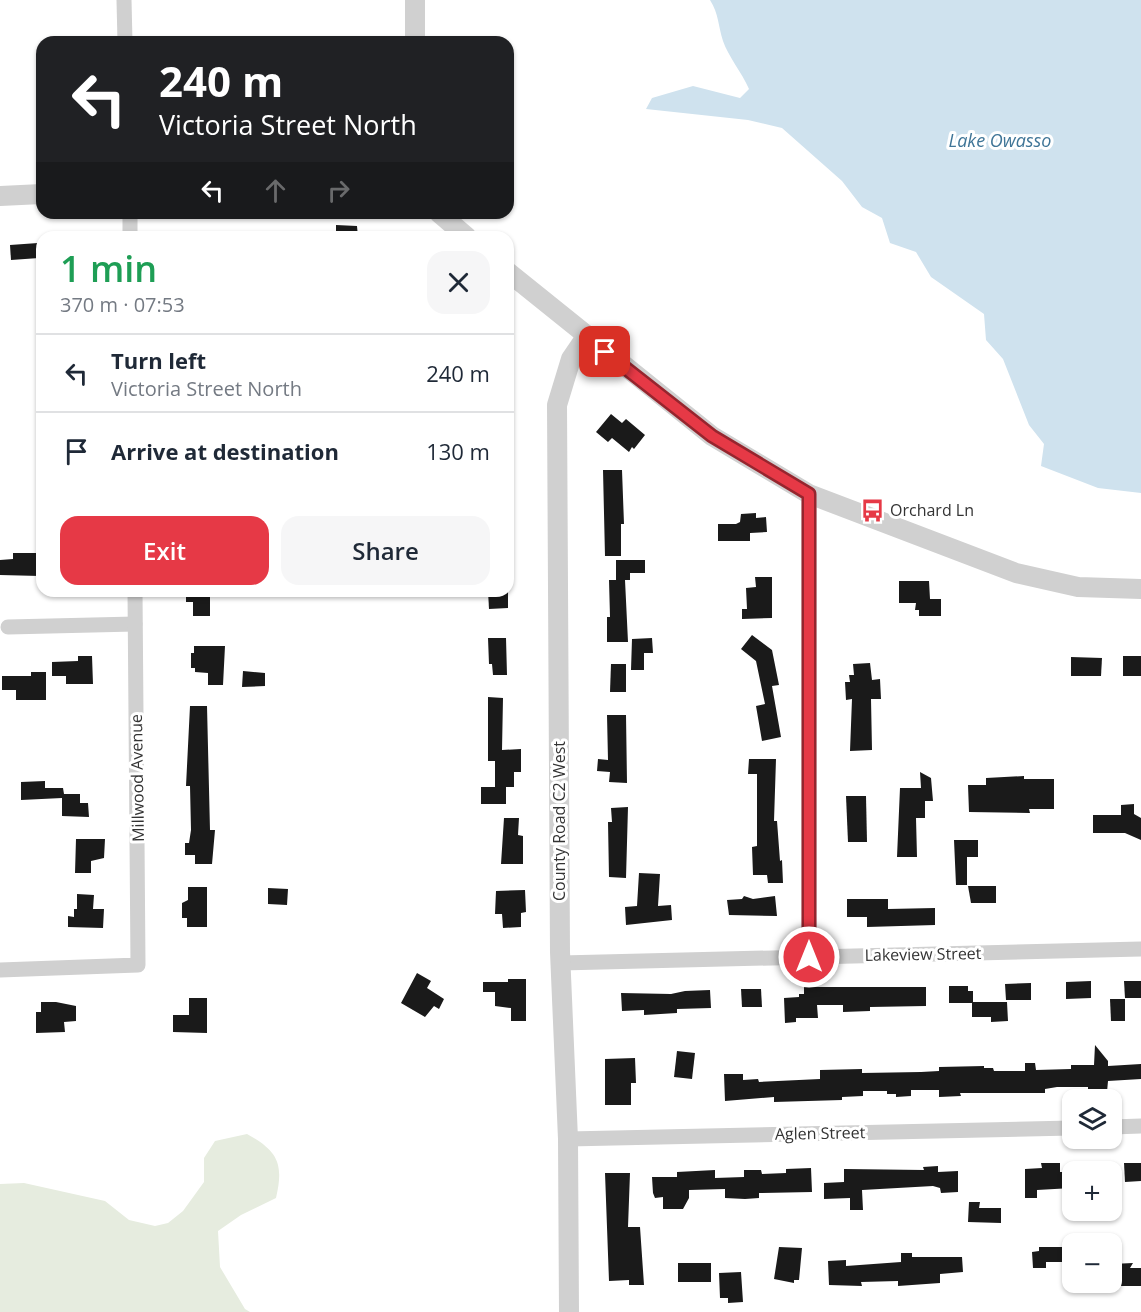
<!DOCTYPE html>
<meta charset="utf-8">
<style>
body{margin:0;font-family:"Open Sans",sans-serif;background:#f6f6f7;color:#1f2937;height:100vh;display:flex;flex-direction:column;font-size:22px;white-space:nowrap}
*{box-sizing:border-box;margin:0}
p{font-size:20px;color:#747a83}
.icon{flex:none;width:33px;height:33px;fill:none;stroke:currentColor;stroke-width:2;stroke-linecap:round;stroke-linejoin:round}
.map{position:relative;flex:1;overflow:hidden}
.sheet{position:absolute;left:36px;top:231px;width:478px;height:366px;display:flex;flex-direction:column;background:#fff;border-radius:18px;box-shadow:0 2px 4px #0004}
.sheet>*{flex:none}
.top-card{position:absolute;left:36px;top:36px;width:478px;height:183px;border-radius:18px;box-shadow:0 2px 4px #0004;background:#202124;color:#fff;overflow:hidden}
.buttons{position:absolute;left:1062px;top:1089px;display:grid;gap:12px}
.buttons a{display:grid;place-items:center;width:60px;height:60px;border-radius:12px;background:#fff;box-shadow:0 2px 4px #0004;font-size:30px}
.pin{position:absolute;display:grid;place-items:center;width:51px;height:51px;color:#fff;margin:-26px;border-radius:12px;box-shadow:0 3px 9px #0006}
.me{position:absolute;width:66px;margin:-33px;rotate:0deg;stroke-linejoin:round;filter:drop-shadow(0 0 4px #0008)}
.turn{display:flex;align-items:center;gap:21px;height:126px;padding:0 24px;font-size:27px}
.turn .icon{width:78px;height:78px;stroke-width:2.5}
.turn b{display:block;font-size:42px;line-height:51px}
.lanes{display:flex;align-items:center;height:57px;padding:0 24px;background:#0003;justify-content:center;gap:30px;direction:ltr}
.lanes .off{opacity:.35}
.round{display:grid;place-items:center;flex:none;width:63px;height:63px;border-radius:18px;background:#f6f6f7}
.headline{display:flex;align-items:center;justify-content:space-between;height:102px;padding:0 24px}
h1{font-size:36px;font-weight:600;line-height:45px;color:#1e9e55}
.cta{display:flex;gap:12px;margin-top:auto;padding:12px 24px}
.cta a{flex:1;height:69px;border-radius:18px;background:#e63946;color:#fff;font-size:24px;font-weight:600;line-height:69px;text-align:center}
.cta a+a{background:#f6f6f7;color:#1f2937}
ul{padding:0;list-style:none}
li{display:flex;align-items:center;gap:18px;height:78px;padding:0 24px;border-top:2px solid #e0e1e3}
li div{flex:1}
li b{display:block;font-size:22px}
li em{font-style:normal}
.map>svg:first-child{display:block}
</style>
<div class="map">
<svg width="1141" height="1312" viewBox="0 0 1141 1312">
<rect width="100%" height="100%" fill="#fff"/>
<!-- green -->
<path fill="#e6ecdf" d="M247,1134C278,1151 284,1164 276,1198L241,1215L218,1231L220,1267L245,1309L250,1312H0V1184L24,1183L105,1201L129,1220L155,1226L168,1223L183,1211L204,1182V1158L215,1141Z"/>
<!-- water -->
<path fill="#cfe2ee" d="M710,0H1141V493L1098,488L1041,466L1044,444L1029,425L1003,359L986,340L984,314L931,277L916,252L890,243L882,218L862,207L842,181L782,128L748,120L646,109L652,98L693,86L740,98L749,89C742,73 728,56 723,41C718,26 719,14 710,0Z"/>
<!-- building -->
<g fill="#1a1a1a">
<polygon points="336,225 357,226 358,237 336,237"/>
<polygon points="38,243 39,258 11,260 10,245"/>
<polygon points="611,414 622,423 626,419 645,435 634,449 632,447 629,452 612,438 608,442 596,432"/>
<polygon points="603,470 622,470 624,524 621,524 621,556 605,556"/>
<polygon points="756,513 756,518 766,517 767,532 750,533 750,541 718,541 718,524 736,524 740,522 741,514"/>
<polygon points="13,553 40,553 40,576 0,575 0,560 13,559"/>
<polygon points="616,560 645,560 645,573 630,573 630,580 625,580 628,642 607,642 607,617 610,617 609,580 616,580"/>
<polygon points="755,577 772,577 772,618 742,619 742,609 747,609 746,588 756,587"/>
<polygon points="899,581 929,581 930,599 941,599 941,616 919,616 919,610 915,610 916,603 899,603"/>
<polygon points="186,591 210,591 210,616 193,616 193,602 186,602"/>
<polygon points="488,591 508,591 508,608 489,609"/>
<polygon points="752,635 772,650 779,685 772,686 781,737 762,741 756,706 765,704 756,661 741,649"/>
<polygon points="488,638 506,638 507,675 493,675 492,664 489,664"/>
<polygon points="652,638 653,653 644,653 644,670 631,670 632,639"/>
<polygon points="194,646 225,646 223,685 208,685 208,673 195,672 195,668 191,668 191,653 194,653"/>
<polygon points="78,656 92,656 93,684 66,684 66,676 52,676 52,662 78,661"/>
<rect x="1123" y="656" width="18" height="20"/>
<polygon points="1071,657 1102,658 1101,676 1071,676"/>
<polygon points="870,663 872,680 880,679 881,699 871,699 872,750 850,751 852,699 846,700 845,682 850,682 849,675 854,675 853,664"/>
<polygon points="611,664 626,664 626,692 610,692"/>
<polygon points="243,671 265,673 265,686 242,687"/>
<polygon points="31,672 46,672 46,700 16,700 16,690 2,690 2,676 31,676"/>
<polygon points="488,697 503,698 502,750 521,749 521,772 514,772 514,787 506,787 506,804 481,804 481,787 495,787 495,761 488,761"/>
<polygon points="190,706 207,706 210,830 215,830 212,864 195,864 195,855 185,855 185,843 189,843 191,830 190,786 186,786"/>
<polygon points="607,715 626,715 627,783 609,782 610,772 597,771 598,759 608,760"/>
<polygon points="749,759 776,759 774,821 777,821 780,861 782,860 783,883 768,883 767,875 753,875 752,847 757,846 757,774 748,774"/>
<polygon points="920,772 931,778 933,801 925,801 925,818 916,818 917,857 897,857 900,788 921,788"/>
<polygon points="1024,776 1024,779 1054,779 1054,809 1029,809 1030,813 969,812 968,785 986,785 986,778"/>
<polygon points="45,781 45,788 63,788 64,794 80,794 80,803 88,803 89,817 62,816 62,798 21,800 21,782"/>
<polygon points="846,796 866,796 867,842 848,842"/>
<polygon points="1134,804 1134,814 1141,818 1141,840 1125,833 1093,833 1093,815 1121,815 1121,805"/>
<polygon points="628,807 626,878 609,877 608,822 612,822 611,808"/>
<polygon points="504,818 519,818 518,835 523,836 523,864 501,864"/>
<polygon points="76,839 105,839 104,858 91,861 91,873 75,873"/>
<polygon points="954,840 978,840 978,857 967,857 967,885 956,885"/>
<polygon points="639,873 660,874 658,906 671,905 672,920 626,925 625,907 637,906"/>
<polygon points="968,886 996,886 996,903 971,903"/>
<polygon points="188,887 207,887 207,927 187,927 187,918 182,918 182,903 188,900"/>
<polygon points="268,888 288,889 287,905 268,904"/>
<polygon points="525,890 526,912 521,913 521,927 503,928 502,914 495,914 496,891"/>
<polygon points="77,894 94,895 93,909 104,909 103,928 68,927 68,916 74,917 74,909 77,909"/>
<polygon points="744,896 753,899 775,896 777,916 729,915 727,900 742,899"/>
<polygon points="847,899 888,899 888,909 935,908 935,925 867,927 867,917 847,917"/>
<polygon points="417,973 431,981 427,988 444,999 439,1009 434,1006 425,1017 401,1003"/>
<polygon points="508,979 526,979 526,1021 511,1021 511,1008 495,1006 495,992 483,992 483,982 508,982"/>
<polygon points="1091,981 1091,998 1066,999 1066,982"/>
<polygon points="1124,981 1141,981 1141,998 1125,998"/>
<polygon points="1031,983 1031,1000 1006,1000 1005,984"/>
<polygon points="949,986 968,986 968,991 973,991 973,1002 1007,1002 1008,1021 991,1022 991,1017 972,1017 972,1003 949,1003"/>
<polygon points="804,987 926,987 926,1006 870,1007 870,1011 843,1012 843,1005 817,1005 818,1018 796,1018 796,1022 785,1023 784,998 799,997 799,994 804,994"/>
<polygon points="741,989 761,989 762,1007 742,1007"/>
<polygon points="710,990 711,1008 677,1009 677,1013 644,1015 644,1010 622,1011 621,993 671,994 685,991"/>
<polygon points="189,998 207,998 207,1033 173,1032 173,1015 189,1015"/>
<polygon points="1110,999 1125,999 1125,1021 1111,1021"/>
<polygon points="41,1002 56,1002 76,1006 76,1021 64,1022 65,1032 36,1033 36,1012 41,1012"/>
<polygon points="1095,1045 1108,1061 1108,1066 1141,1064 1141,1079 1108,1081 1107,1092 1088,1091 1088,1087 1057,1087 1045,1089 1045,1093 960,1093 961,1096 939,1097 939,1090 911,1090 911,1096 896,1097 896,1094 887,1094 887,1091 863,1091 863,1096 842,1097 842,1100 774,1102 774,1097 725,1101 724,1074 743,1074 743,1080 758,1079 759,1082 820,1079 820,1070 862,1069 862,1073 921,1072 939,1071 939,1067 984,1066 984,1068 993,1068 994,1071 1025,1071 1025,1063 1035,1063 1036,1070 1071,1069 1071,1065 1094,1065"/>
<polygon points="677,1051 695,1053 692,1079 674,1077"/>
<polygon points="635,1058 636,1083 631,1083 631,1105 605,1105 605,1059"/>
<polygon points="1110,1161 1110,1172 1092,1172 1092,1162"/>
<polygon points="1041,1163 1060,1163 1060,1172 1072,1172 1072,1188 1037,1190 1037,1198 1025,1198 1025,1169 1042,1168"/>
<polygon points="1124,1163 1141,1163 1141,1181 1125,1182"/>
<polygon points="938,1166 938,1172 958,1171 958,1192 941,1193 940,1188 933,1186 862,1190 863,1210 850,1210 850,1198 824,1199 824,1183 844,1182 844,1169 924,1170 923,1167"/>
<polygon points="811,1168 812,1192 759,1193 759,1198 745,1199 725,1198 725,1189 689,1190 689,1198 683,1209 663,1209 663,1197 655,1198 653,1193 652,1177 677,1177 677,1172 715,1170 715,1178 744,1177 744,1170 761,1170 762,1174 786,1173 786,1169"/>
<polygon points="605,1173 630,1173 628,1227 640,1227 644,1285 629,1285 629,1280 609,1281"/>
<polygon points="969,1202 980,1202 979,1208 1001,1208 1001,1223 968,1222"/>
<polygon points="779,1247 802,1248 799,1280 794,1280 794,1283 774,1279"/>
<polygon points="1039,1247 1062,1247 1063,1251 1072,1252 1072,1262 1046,1262 1046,1268 1033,1268 1032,1252 1039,1251"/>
<polygon points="901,1253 912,1253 912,1257 962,1257 963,1272 940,1274 940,1283 898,1286 898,1281 861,1282 862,1286 829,1285 828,1261 846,1260 846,1266 901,1262"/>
<rect x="678" y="1263" width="33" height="19"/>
<polygon points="1133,1263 1130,1268 1141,1268 1141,1286 1121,1286 1121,1278 1112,1278 1112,1264"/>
<polygon points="741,1272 743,1302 728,1303 728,1298 720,1298 719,1273"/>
</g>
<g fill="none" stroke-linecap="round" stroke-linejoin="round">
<!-- minor -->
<g stroke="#d0d0d0" stroke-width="15">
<polyline points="124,0 125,42"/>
<polyline points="130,213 130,237"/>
<polyline points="8,627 135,624"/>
<polyline points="809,957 809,494"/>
<polyline points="561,963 1141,949"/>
<polyline points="0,970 138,965 135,591"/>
<polyline points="1112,1127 1141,1126"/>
<polyline points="568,1139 1072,1128"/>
</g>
<!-- tertiary -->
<g stroke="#d0d0d0" stroke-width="20">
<polyline points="415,0 415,42"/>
<polyline points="0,196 42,194"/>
<polyline points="439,213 467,237"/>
<polyline points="508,272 712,436 809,494 1016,573 1078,587 1141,589"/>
<polyline points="569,1312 568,1139 560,952 557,405 571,359 586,337"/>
</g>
</g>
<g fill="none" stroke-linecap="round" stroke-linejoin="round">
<defs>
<polyline id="route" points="605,352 712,436 809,494 809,957"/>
</defs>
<!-- route casing -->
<use href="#route" stroke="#96252e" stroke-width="15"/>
<!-- route -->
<use href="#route" stroke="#e63946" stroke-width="10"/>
</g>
<!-- icons -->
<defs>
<symbol id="bus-bare" viewBox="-9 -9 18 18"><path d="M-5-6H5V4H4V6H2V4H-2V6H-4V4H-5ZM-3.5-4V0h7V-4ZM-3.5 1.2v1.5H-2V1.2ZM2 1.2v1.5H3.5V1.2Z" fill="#e63946" stroke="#fff" stroke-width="2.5" paint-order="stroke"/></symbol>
</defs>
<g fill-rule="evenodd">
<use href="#bus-bare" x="856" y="494" width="33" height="33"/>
</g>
<g text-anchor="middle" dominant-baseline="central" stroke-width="6" stroke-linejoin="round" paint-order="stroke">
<!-- poi labels -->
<g font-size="16" fill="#333" stroke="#fff" text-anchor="start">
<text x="890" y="510">Orchard Ln</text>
</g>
<!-- street labels -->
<g font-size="16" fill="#333" stroke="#fff">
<text transform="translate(137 778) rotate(-91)">Millwood Avenue</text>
<text transform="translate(559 821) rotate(-90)">County Road C2 West</text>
<text transform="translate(923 954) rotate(-1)">Lakeview Street</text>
<text transform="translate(820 1133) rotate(-1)">Aglen Street</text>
</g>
<!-- water labels -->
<g font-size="18" font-style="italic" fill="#3f7597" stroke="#fff">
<text x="1000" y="140">Lake Owasso</text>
</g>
</g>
</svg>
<div class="buttons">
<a><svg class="icon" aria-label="layers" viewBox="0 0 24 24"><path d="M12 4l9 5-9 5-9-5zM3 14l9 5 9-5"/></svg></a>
<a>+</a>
<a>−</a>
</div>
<div class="pin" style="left:605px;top:352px;background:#d93025"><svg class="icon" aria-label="arrive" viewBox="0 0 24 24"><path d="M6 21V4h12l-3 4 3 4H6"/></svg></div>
<svg class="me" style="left:809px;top:957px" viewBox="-20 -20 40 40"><circle r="17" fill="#e63946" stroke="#fff" stroke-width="3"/><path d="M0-11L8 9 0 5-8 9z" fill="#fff"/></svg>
<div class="top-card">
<div class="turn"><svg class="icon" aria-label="left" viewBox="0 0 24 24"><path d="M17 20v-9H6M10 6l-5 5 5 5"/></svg><div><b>240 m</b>Victoria Street North</div></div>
<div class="lanes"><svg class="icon" aria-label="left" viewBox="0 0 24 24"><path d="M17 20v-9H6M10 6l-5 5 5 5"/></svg><svg class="icon off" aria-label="ahead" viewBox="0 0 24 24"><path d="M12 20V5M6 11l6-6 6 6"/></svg><svg class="icon off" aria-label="right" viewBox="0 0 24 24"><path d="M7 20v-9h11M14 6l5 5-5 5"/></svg></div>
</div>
<section class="sheet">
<div class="headline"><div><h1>1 min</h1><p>370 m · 07:53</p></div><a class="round"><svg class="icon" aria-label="close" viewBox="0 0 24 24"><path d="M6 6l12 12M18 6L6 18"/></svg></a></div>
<ul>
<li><svg class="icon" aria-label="left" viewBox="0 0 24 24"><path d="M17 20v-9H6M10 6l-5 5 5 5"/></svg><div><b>Turn left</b><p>Victoria Street North</p></div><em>240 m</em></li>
<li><svg class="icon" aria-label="arrive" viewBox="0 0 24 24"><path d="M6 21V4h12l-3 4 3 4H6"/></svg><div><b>Arrive at destination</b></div><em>130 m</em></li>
</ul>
<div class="cta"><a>Exit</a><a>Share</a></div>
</section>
</div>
